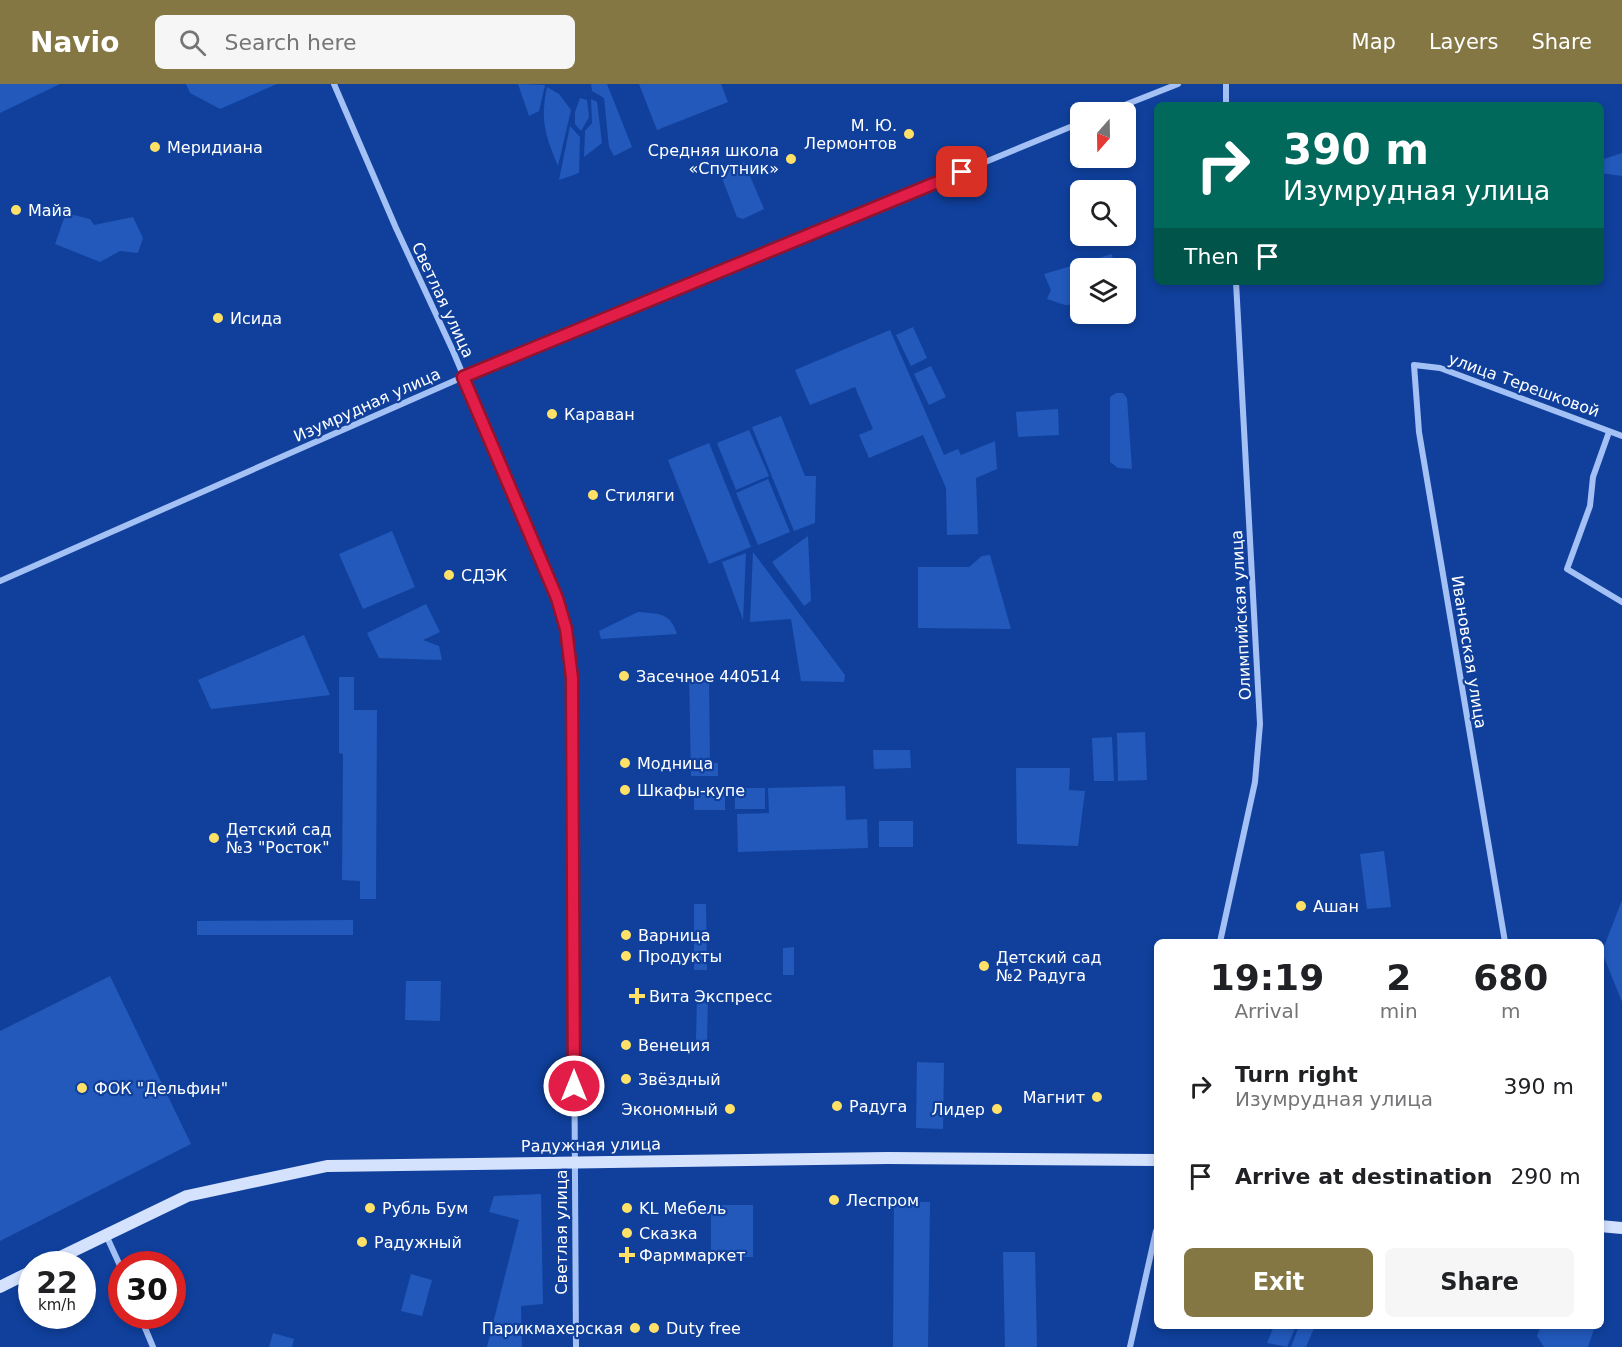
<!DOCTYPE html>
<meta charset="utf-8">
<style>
body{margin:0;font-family:"DejaVu Sans",sans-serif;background:#f6f6f6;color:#202124;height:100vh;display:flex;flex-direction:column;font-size:22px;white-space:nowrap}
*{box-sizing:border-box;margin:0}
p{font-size:20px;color:#757577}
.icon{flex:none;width:33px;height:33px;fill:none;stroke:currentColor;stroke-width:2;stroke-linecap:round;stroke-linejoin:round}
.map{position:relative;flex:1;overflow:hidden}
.details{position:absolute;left:1154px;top:855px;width:450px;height:390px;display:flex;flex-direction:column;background:#fff;border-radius:9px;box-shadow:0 3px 9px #0003}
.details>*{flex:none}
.top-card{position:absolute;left:1154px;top:18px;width:450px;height:183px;border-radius:9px;box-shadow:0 3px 9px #0003;background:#00695c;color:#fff;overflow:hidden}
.needle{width:39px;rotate:200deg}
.tools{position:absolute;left:1070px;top:18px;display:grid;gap:12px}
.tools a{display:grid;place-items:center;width:66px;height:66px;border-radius:9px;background:#fff;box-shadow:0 3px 9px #0003;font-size:30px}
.speed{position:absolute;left:18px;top:1167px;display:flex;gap:12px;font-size:30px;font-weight:700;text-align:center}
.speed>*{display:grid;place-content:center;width:78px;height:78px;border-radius:50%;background:#fff;box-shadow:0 3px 9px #0003;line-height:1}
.speed small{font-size:15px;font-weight:400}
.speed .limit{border:9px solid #d22;background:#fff;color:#111}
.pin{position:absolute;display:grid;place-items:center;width:51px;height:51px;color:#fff;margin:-26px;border-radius:12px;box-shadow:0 3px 9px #0006}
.me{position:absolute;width:66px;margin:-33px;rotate:0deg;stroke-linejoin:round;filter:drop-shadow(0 0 4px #0008)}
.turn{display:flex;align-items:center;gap:21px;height:126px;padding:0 30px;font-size:27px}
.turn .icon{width:78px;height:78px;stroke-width:2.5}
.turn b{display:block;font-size:42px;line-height:51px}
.then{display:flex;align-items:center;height:57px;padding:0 30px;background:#0003;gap:12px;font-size:22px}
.eta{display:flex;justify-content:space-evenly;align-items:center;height:102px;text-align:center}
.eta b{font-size:36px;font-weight:600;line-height:42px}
.primary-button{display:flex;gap:12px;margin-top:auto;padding:12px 30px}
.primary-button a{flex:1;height:69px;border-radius:9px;background:#847743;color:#fff;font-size:24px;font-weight:600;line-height:69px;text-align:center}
.primary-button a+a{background:#f6f6f6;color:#202124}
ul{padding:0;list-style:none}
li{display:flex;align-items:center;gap:18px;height:90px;padding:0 30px}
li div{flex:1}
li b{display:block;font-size:22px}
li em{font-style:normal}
header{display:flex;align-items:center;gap:36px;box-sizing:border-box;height:84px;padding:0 30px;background:#847743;color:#fff}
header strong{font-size:28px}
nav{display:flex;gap:33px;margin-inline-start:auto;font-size:21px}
.search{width:420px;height:54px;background:#f6f6f6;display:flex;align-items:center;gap:15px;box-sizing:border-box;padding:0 21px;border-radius:9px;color:#757577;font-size:22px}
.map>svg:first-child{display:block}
</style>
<header>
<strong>Navio</strong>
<div class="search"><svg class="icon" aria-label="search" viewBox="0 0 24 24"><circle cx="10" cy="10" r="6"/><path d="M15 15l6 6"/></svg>Search here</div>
<nav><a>Map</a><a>Layers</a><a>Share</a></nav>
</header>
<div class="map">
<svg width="1622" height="1263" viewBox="0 0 1622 1263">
<rect width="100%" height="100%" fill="#10409c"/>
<!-- green -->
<g fill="#2259bb">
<polygon points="0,0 60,0 0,29"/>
<polygon points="186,0 277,0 220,25 190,9"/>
<polygon points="518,0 545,1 539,27 529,32"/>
<polygon points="591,0 607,0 632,63 614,72 609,63 604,14 592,7"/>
<polygon points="639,0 721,0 728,18 657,46"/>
<path d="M547,3L559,10L571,26L558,82C545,51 540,36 547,3Z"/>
<polygon points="580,14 587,16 589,33 581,47 575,40 575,28"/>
<polygon points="591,15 597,18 602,59 584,73 585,47 592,39"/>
<polygon points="570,42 580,53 579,89 559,96"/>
<polygon points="1622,69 1622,92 1601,89 1601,76"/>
<polygon points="744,78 764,125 743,135 737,133 720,89"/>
<polygon points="66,129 90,135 94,141 133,133 143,154 138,169 120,167 100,178 55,160"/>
<polygon points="1112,170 1114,184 1080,184 1080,220 1065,221 1047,215 1051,206 1044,190"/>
<polygon points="913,243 927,274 911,282 896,251"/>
<polygon points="890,246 944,371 958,365 961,371 995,357 997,385 976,394 978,450 947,451 946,404 923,351 869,374 859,351 873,345 855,303 810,321 795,286"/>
<polygon points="931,282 946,313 929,321 914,290"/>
<polygon points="1116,309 1123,309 1127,314 1132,385 1118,384 1110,378 1110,313"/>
<polygon points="1058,325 1059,351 1018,353 1016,328"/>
<polygon points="781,332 805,392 816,392 815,439 794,447 752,343"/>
<polygon points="749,346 769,392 736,406 717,359"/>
<polygon points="709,359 751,463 709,480 668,376"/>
<polygon points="768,395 790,448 758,461 736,409"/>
<polygon points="392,447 415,503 363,525 339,470"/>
<polygon points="808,452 811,517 804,522 772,478"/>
<polygon points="753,468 845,591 844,598 801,597 791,535 750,538"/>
<polygon points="746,469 743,536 722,478"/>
<polygon points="990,471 1011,545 918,544 918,483 969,483 982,472"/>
<polygon points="426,520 440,548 423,556 439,562 442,576 379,574 367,549"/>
<path d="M638,528C659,530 670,528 677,550L601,555L599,547Z"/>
<polygon points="304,551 330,611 211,625 198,596"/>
<polygon points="689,591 699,591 699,598 709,598 710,679 718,679 718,692 691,692"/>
<polygon points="339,593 354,593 354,626 377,626 376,815 360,815 360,797 342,796 343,670 339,669"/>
<polygon points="1145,648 1147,696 1118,697 1117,649"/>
<polygon points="1112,653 1114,697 1094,697 1092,654"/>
<polygon points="873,666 910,666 911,684 874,685"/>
<polygon points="1016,684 1070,684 1069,706 1085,707 1078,762 1017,760"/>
<polygon points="845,702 846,736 867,735 868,764 738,768 737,730 769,729 768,704"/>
<polygon points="694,704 725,705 725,726 694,726"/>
<rect x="735" y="704" width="30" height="21"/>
<rect x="879" y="737" width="34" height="26"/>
<polygon points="1384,767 1391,823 1367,825 1360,770"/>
<polygon points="1622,816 1622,918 1602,868"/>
<polygon points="694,820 706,820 707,886 694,886"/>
<polygon points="353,836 353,851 197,851 197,837"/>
<polygon points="794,863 794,891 783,891 783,864"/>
<polygon points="110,892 191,1060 0,1157 0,947"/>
<polygon points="406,897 441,897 440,937 405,936"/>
<polygon points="697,912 708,912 707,958 696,958"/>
<polygon points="917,978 944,979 943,1045 916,1044"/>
<polygon points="541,1110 543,1220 521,1222 522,1263 487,1263 519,1136 489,1128 494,1112"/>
<polygon points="894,1118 930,1118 928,1263 893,1263"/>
<rect x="711" y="1121" width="42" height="52"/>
<polygon points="1003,1168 1035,1168 1037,1263 1005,1263"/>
<polygon points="411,1190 432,1196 422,1232 401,1227"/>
<polygon points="1274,1242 1296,1242 1287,1263 1267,1259"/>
<polygon points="1299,1242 1315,1242 1306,1263 1291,1263"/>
<polygon points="1541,1242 1595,1242 1588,1263 1544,1263 1537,1252"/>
<polygon points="273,1249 294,1255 292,1263 269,1263"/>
</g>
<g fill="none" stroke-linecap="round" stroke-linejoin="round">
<!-- street -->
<g stroke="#a4c1f5" stroke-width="6">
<polyline points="334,0 396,144 453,267 557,514 566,545 572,594 576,1263"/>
<polyline points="1226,0 1226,21"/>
<polyline points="1107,28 1178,0"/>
<polyline points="1609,348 1593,393 1590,422 1567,485 1622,518"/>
<polyline points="0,497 463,293 1080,39"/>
<polyline points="1220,858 1255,698 1260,640 1236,198"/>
<polyline points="1505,858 1419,348 1414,281 1440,284 1622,352"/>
<polyline points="106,1151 122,1186"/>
<polyline points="140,1232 153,1263"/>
<polyline points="1130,1263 1156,1147"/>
</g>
<!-- secondary -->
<g stroke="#d4e2fe" stroke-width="12">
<polyline points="1600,1142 1622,1144"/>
<polyline points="46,1180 187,1112 327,1082 888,1074 1156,1076"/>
<polyline points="0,1203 32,1187"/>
</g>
</g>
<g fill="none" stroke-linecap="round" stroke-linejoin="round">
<defs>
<polyline id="route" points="574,1002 572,594 566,545 557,514 463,293 962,88"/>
</defs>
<!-- route casing -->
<use href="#route" stroke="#92132f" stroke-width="15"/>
<!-- route -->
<use href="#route" stroke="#e11d48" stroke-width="10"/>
</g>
<!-- markers -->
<g fill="#ffe168" stroke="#10409c" stroke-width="2">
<circle cx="909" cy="50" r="6"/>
<circle cx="155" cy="63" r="6"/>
<circle cx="791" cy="75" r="6"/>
<circle cx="16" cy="126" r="6"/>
<circle cx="218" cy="234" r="6"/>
<circle cx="552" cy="330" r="6"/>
<circle cx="593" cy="411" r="6"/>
<circle cx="449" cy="491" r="6"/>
<circle cx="624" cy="592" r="6"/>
<circle cx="625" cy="679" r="6"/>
<circle cx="625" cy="706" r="6"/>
<circle cx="214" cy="754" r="6"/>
<circle cx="1301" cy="822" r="6"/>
<circle cx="626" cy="851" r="6"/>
<circle cx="626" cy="872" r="6"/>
<circle cx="984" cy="882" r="6"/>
<path d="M634 903h6v6h6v6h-6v6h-6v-6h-6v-6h6z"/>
<circle cx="626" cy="961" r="6"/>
<circle cx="626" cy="995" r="6"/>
<circle cx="82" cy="1004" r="6"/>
<circle cx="1097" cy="1013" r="6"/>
<circle cx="837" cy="1022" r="6"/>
<circle cx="730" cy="1025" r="6"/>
<circle cx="997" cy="1025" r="6"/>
<circle cx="834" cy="1116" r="6"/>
<circle cx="370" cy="1124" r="6"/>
<circle cx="627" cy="1124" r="6"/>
<circle cx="627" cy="1149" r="6"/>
<circle cx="362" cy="1158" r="6"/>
<path d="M624 1162h6v6h6v6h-6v6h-6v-6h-6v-6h6z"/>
<circle cx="635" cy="1244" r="6"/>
<circle cx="654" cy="1244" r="6"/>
</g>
<g text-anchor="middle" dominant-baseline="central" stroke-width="4.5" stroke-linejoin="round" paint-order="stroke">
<!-- poi labels -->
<g font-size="16" fill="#fff" stroke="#10409c" text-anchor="start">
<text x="897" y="41" text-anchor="end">М. Ю.<tspan x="897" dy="18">Лермонтов</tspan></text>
<text x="167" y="63">Меридиана</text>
<text x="779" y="66" text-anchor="end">Средняя школа<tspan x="779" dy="18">«Спутник»</tspan></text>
<text x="28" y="126">Майа</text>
<text x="230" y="234">Исида</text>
<text x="564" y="330">Караван</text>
<text x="605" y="411">Стиляги</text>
<text x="461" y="491">СДЭК</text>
<text x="636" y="592">Засечное 440514</text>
<text x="637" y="679">Модница</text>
<text x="637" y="706">Шкафы-купе</text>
<text x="226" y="745">Детский сад<tspan x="226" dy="18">№3 "Росток"</tspan></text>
<text x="1313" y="822">Ашан</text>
<text x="638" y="851">Варница</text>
<text x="638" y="872">Продукты</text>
<text x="996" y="873">Детский сад<tspan x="996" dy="18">№2 Радуга</tspan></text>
<text x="649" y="912">Вита Экспресс</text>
<text x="638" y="961">Венеция</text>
<text x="638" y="995">Звёздный</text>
<text x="94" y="1004">ФОК "Дельфин"</text>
<text x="1085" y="1013" text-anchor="end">Магнит</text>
<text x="849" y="1022">Радуга</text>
<text x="718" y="1025" text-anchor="end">Экономный</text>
<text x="985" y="1025" text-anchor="end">Лидер</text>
<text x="846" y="1116">Леспром</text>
<text x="382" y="1124">Рубль Бум</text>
<text x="639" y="1124">KL Мебель</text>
<text x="639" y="1149">Сказка</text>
<text x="374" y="1158">Радужный</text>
<text x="639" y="1171">Фарммаркет</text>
<text x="623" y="1244" text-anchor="end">Парикмахерская</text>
<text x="666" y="1244">Duty free</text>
</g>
<!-- street labels -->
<g font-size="16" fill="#fff" stroke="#10409c">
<text transform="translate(443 216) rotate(65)">Светлая улица</text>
<text transform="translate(1524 301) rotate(20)">улица Терешковой</text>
<text transform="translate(367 321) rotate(-24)">Изумрудная улица</text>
<text transform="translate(1241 531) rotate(-93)">Олимпийская улица</text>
<text transform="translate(1469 568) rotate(81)">Ивановская улица</text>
<text transform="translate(591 1061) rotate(-1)">Радужная улица</text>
<text transform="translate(561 1148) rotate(-90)">Светлая улица</text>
</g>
</g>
</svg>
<div class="tools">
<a><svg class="needle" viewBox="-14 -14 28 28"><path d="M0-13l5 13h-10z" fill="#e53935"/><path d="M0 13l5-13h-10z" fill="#757577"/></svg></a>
<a><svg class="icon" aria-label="search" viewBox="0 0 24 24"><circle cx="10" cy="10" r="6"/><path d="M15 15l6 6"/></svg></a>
<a><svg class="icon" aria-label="layers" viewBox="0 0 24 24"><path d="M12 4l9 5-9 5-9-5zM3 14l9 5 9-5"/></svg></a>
</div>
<div class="speed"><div>22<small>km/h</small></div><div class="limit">30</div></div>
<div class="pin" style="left:962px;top:88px;background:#d93025"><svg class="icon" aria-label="arrive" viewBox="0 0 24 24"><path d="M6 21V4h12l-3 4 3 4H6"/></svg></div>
<svg class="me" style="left:574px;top:1002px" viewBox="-20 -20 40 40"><circle r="17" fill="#e11d48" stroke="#fff" stroke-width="3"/><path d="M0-11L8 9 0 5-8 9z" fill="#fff"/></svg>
<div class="top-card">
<div class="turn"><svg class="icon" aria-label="right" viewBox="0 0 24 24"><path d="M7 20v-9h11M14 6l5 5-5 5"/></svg><div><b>390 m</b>Изумрудная улица</div></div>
<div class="then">Then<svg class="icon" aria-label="arrive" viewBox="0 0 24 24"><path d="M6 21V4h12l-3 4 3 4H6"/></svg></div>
</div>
<section class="details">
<div class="eta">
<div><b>19:19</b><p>Arrival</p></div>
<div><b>2</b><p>min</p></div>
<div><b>680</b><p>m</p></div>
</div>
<ul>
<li><svg class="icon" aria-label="right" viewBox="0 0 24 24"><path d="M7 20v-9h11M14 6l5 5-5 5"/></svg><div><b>Turn right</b><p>Изумрудная улица</p></div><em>390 m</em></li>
<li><svg class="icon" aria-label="arrive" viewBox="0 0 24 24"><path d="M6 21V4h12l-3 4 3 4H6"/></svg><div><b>Arrive at destination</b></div><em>290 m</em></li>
</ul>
<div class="primary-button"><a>Exit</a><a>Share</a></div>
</section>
</div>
